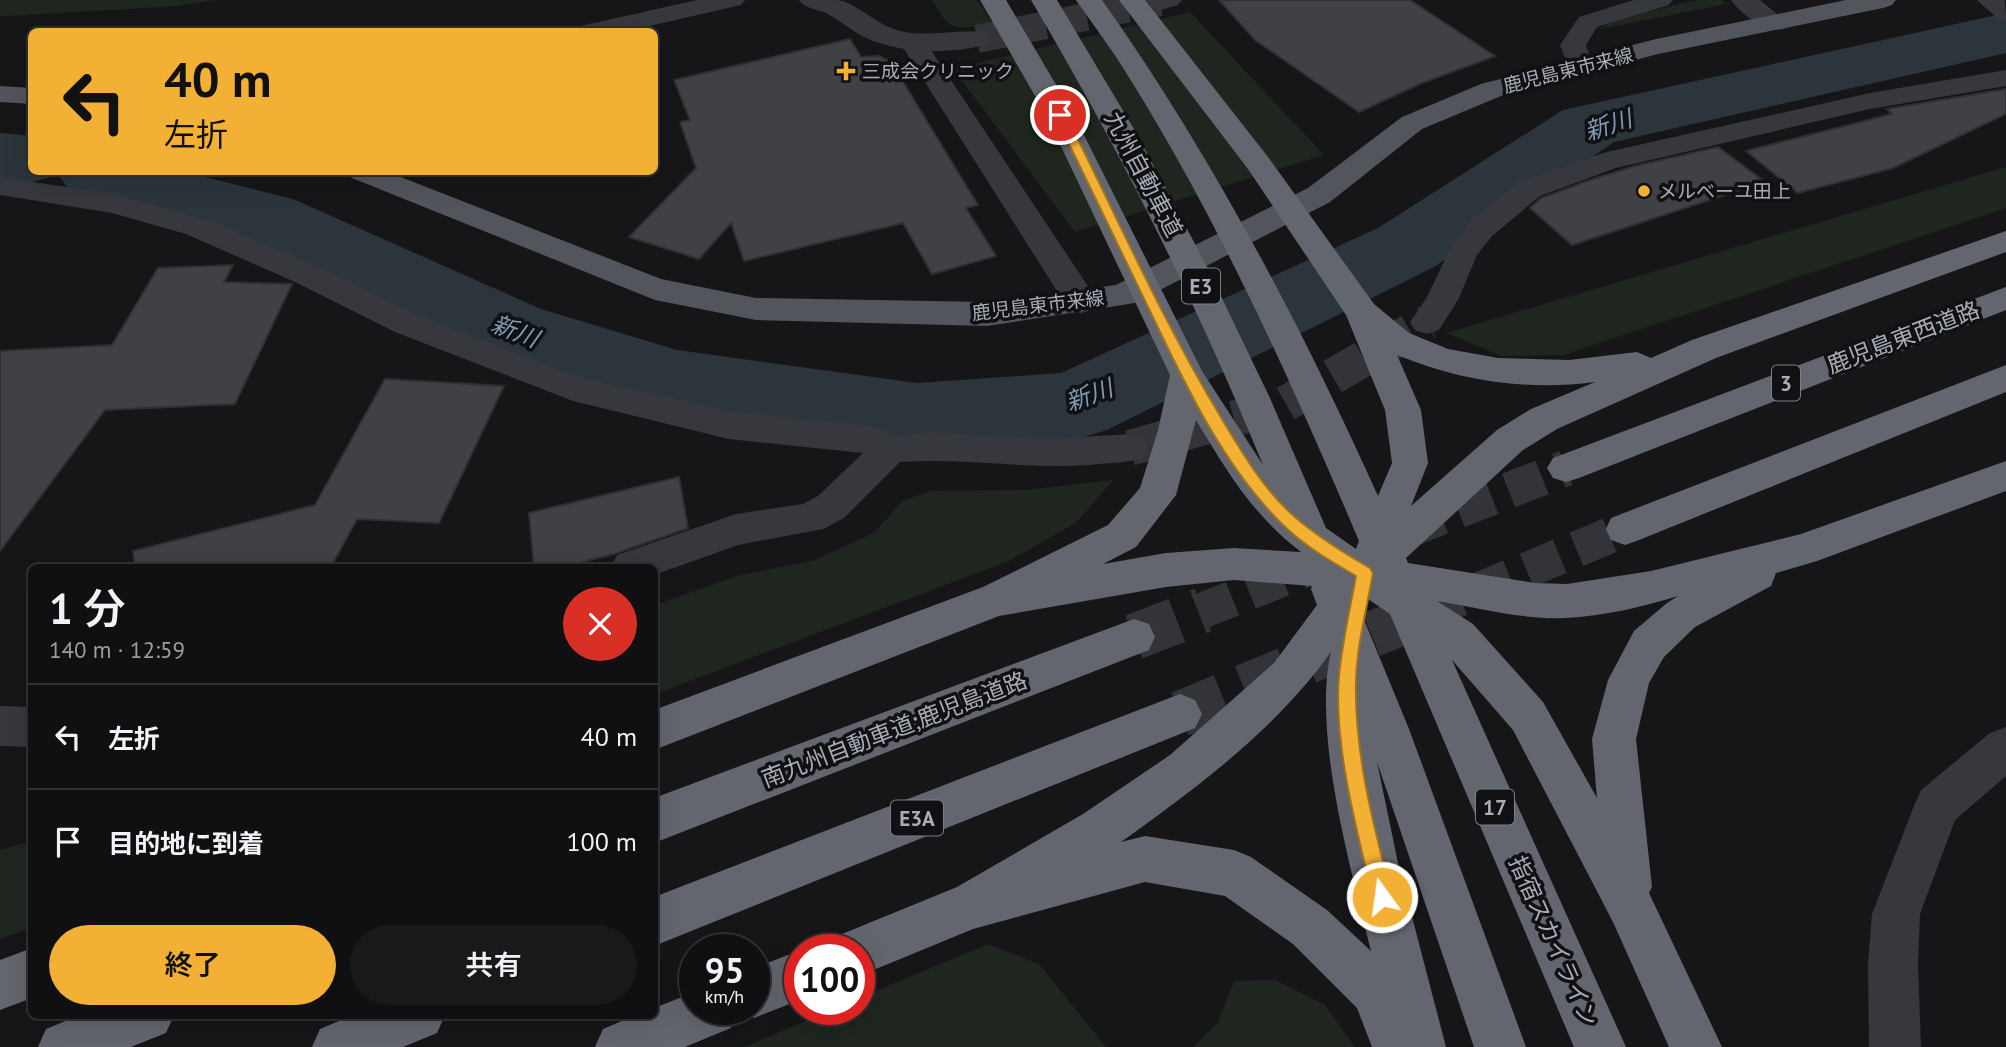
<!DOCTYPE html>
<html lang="ja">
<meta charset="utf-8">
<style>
body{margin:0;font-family:"PT Sans","Noto Sans JP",sans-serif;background:#19191b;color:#f1f3f6;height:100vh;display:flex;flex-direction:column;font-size:26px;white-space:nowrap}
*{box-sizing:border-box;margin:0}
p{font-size:23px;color:#9c9d9f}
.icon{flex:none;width:38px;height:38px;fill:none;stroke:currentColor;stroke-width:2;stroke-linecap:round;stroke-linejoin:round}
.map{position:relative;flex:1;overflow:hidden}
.details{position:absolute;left:28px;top:564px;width:630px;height:455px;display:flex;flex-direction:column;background:#101012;border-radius:10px;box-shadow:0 7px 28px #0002,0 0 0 2px #303032}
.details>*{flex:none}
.banner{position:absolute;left:28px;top:28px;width:630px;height:147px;border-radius:10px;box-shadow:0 7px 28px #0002,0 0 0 2px #303032;background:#f2b134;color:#111;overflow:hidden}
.speed{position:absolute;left:679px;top:934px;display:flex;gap:14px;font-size:35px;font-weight:700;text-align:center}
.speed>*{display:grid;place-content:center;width:91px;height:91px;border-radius:50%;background:#101012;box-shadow:0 7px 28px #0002,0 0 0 2px #303032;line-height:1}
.speed small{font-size:18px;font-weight:400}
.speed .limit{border:10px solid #d22;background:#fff;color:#111}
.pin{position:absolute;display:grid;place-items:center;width:60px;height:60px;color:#fff;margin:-30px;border:4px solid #fff;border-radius:50%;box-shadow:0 2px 7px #0007}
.me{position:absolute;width:77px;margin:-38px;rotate:346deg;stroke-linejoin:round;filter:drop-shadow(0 0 5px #0008)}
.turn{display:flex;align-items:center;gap:24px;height:147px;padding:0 21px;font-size:32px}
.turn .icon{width:91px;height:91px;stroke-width:2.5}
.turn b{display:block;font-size:49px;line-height:60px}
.round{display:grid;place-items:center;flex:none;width:74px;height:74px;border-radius:37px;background:#19191b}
.summary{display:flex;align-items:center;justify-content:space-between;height:119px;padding:0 21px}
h1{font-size:42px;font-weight:600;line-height:52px}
.primary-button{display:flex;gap:14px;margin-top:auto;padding:14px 21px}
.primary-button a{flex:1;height:80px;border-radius:42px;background:#f2b134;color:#111;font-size:28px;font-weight:600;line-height:80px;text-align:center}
.primary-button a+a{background:#19191b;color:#f1f3f6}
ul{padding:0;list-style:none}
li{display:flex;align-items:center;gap:21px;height:105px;padding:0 21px;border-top:2px solid #303032}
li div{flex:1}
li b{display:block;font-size:26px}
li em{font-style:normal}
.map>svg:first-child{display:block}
</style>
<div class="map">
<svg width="2006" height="1047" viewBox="0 0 2006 1047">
<rect width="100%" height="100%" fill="#161618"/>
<!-- green -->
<g fill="#1e261f">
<polygon points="0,0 216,0 179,6 8,16 0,16"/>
<path d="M932,0H977L992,22C956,31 951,33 932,0Z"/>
<polygon points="1697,0 1721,0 1726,4 1596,30 1624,17"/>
<polygon points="1190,12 1324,155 1075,232 953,69"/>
<polygon points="2006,167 2006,208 1564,355 1502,356 1446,333"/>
<polygon points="1113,480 1077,522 1009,561 655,694 655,605 737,576 815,560 875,532 902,501 931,491 1024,490"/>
<polygon points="31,841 31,928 0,939 0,850"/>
<polygon points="988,944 1039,964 1106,1047 744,1047 832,1010 859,1010 859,998"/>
<polygon points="1275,980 1325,1005 1355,1047 1193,1047 1217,1024 1234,981"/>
</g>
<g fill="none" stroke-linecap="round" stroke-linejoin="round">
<!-- river -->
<polygon fill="#2c353c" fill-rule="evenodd" points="2006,13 2006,53 1614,142 1436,266 1107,430 1074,440 917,453 677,416 479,353 237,235 68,189 59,175 32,182 0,179 0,133 32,136 32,172 186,172 293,199 541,309 677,350 917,383 1061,373 1378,228 1563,110"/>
</g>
<!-- building -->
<g fill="#404145" stroke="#303034" stroke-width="2">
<polygon points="1219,0 1410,0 1495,56 1422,83 1359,112 1255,40"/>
<polygon points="850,39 861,57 879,56 891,62 978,205 966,208 996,256 932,274 903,223 744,261 731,223 699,259 629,237 696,168 680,122 690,120 674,80"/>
<polygon points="2006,89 2006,114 1893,168 1798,193 1746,151 1892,114 1887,109"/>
<polygon points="1718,147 1765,182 1572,245 1530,208 1541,198 1590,180 1635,166"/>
<polygon points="233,265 224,282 292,284 235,404 105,410 0,551 0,351 112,345 158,268"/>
<polygon points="385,379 504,386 439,523 357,519 331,567 135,567 133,551 315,505"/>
<polygon points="679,477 688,528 614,554 563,567 534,567 529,513"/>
</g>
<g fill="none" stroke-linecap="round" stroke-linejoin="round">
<!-- minor-tunnel -->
<polyline stroke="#333438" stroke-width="36" stroke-dasharray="36 18" stroke-linecap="butt" points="1130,448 1285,404 1427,322"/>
<!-- tertiary-tunnel -->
<polyline stroke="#333438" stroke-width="28" stroke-dasharray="28 14" stroke-linecap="butt" points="977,39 1160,2"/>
<!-- motorway-tunnel-far1 -->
<g stroke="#333438" stroke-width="36" stroke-dasharray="36 18" stroke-linecap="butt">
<polyline points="1408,530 1566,468"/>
<polyline points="1199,612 1319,564"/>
<polyline points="1427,612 1625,529"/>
</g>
<!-- motorway-tunnel -->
<g stroke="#333438" stroke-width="46" stroke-dasharray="46 23" stroke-linecap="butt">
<polyline points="1134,637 1203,610"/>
<polyline points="1180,714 1431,610"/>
</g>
<!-- minor -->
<g fill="#37383d" fill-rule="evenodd">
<polygon points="1634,0 1673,0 1669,5 1597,27 1586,45 1593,67 1589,73 1580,75 1571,73 1560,45 1579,17"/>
<path d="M1731,0H1760L1789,24L1785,29C1766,34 1742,15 1731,0Z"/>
<polygon points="912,33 921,35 1093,294 1097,302 1093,310 1081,313 1069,310 899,41 903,35"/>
<polygon points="2006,70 2006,86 1870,109 1616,168 1540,196 1492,236 1477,255 1458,300 1439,330 1427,334 1415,330 1410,322 1427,297 1452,245 1470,222 1518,182 1607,152 1870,93"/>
<path d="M0,177L113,194L208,220L317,266L419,316L579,377L729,411L874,426L895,435L931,432L1050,439L1130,434L1143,438L1148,448L1143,458C1125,463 1108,463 1089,465C1026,469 963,458 900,462L844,518L823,529L738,545L654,575V567H611L617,555L736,514L803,504L818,496L863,453L729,439L573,401L395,332L295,282L186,234L112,213L0,195Z"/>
<polygon points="0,706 32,707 32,747 0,746"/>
</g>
<!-- tertiary -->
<g fill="#37383d" fill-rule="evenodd">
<polygon points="697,0 745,0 741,5 623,32 572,32 576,27"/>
<path d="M799,0C812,0 826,0 837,0C859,3 878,28 905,32C932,37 963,28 986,33L990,39L986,45C948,54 900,54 864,37C851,30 840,21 828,14C818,9 805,9 799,0Z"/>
<polygon points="1149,0 1182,0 1178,5 1160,10 1151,7"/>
<polygon points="1977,0 2005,0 2006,21 1997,18"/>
<polygon points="2006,727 2006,776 1955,820 1920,914 1918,964 1921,1047 1869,1047 1868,964 1872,914 1914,806 1921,790 1990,733"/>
</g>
<!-- primary -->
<g fill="#53555c" fill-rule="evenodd">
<polygon points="1846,0 1896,0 1892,5 1883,8 1658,54 1501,96 1422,129 1330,202 1135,303 987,326 756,320 655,300 352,178 347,172 388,172 661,279 756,298 987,302 1116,285 1308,188 1402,117 1481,84 1656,39"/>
<polygon points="0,86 32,88 32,104 0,102"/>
</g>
<!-- motorway -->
<g fill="#63666e" fill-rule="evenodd">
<path d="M980,0H1006L1074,115L1202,371L1263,465C1197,304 1120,150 1031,0H1057L1134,129L1204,261L1269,396L1326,528L1356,549L1359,541C1292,383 1221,225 1130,79C1114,52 1094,26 1076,0H1102C1211,154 1300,323 1378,496L1392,463L1385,410L1346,315L1248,169L1119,0H1145L1268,157L1374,304L1409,333L1448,349L1498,358L1569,360L1637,352L1651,358L1692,340L2006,231V252L1716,358L1557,429L1523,450L1406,558L1408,563L1535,583L1567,584L1651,571L1801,534L2006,461V491L1817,561L1776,573L1771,586L1695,627L1664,657L1649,683L1636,739L1652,887L1649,893L1722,1047H1669L1613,922L1513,730L1452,660L1626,1047H1574L1390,614L1368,599L1360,610L1409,729L1526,1047H1474L1377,762L1398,863L1446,1047H1372L1357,1008L1293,944L1225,896L1145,882L973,929L859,976V950H835L842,934L957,887L1083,814L1170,755L1274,663L1317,605L1311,589L1312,586L1234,580L1166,587L999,616L654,750V710L983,587L1108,525L1140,488L1158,430L1170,375L1046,115ZM1397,355C1460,381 1527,391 1595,382L1531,409L1497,430L1411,506L1428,463L1421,410ZM1196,420C1228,473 1251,513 1301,552L1234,548L1166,553L1103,564L1136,547L1176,495ZM1678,596L1667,603L1634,631L1608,680L1592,739L1597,798L1543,702L1473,624L1437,601C1479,608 1524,620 1566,618C1603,616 1643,607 1678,596ZM1331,652C1312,733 1351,869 1371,951L1327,910L1251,857L1234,850L1145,836L1121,842C1198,787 1276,729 1331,652Z"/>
<polygon points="2006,287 2006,310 1579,478 1566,482 1553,478 1547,468 1553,458"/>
<polygon points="2006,365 2006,392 1639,540 1625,545 1611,540 1606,529 1611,518"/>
<polygon points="1134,619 1149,624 1155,637 1149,650 654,843 654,798"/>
<polygon points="1180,694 1195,700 1202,714 1195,728 654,946 654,897"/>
<polygon points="32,948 32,998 0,1010 0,960"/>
<polygon points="801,950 800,1000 754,1018 738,1012 731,1028 685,1047 595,1047 603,1029 636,1015 654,1015 654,1008 695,992 695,1010 754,1010 754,968"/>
<polygon points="80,1015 174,1015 166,1033 131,1047 38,1047 46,1029"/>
<polygon points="353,1015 445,1015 437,1033 403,1047 312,1047 320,1029"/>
</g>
</g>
<!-- route -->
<path fill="#f2b134" stroke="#9d7322" stroke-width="2" d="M1060,112L1066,115C1117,217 1163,322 1222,419C1243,454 1264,490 1295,517C1318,537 1344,553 1370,568L1373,573C1367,608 1357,645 1356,680C1354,753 1374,827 1392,897L1390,904L1382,907L1375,904L1373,897C1357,833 1333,742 1339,676C1342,643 1350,609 1356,576C1330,561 1303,545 1282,524C1222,465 1184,382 1148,307C1117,243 1086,179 1055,115Z"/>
<!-- markers -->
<g fill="#f2b134" stroke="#111113" stroke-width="2.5">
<path d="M842.5 60.5h7v7h7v7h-7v7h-7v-7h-7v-7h7z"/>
<circle cx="1644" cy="191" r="7"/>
</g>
<g text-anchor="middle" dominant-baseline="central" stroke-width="7" stroke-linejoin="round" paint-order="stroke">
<!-- far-street labels -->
<g font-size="19" fill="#a8adb8" stroke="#111113">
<text transform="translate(1568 70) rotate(-14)">鹿児島東市来線</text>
<text transform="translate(1038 305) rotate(-7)">鹿児島東市来線</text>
</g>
<!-- far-poi labels -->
<g font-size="19" fill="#a8adb8" stroke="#111113" text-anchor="start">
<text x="862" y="71">三成会クリニック</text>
<text x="1658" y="191">メルベーユ田上</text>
</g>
<!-- shield labels -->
<g fill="#111113" stroke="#7b7e86" stroke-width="2">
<rect x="1182" y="268.5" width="38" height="35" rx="5"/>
<rect x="1772" y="365.5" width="28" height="35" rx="5"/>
<rect x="1476" y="789.5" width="38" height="35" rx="5"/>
<rect x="891" y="800.5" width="52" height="35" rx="5"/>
</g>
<g font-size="21" font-weight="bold" fill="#a8adb8">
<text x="1201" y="286">E3</text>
<text x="1786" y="383">3</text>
<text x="1495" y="807">17</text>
<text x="917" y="818">E3A</text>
</g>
<!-- street labels -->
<g font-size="23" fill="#a8adb8" stroke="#111113">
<text transform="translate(1144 174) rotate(62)">九州自動車道</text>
<text transform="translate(1903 337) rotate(-21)">鹿児島東西道路</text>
<text transform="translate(894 729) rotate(-21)">南九州自動車道;鹿児島道路</text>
<text transform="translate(1554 941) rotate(66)">指宿スカイライン</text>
</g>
<!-- water labels -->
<g font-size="24" font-style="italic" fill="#7f9bb3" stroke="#111113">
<text transform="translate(1608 125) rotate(-18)">新川</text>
<text transform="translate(515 331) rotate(21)">新川</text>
<text transform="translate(1089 395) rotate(-20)">新川</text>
</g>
</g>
</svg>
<div class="speed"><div>95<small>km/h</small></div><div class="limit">100</div></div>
<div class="pin" style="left:1060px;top:115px;background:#d93025"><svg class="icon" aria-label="arrive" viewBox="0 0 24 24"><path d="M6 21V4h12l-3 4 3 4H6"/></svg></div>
<svg class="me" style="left:1382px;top:897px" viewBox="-20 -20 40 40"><circle r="17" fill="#f2b134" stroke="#fff" stroke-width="3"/><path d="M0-11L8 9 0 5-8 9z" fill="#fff"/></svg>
<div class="banner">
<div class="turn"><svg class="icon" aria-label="left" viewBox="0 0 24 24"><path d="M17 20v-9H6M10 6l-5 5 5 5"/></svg><div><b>40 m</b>左折</div></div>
</div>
<section class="details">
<div class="summary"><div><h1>1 分</h1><p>140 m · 12:59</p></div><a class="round" style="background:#d93025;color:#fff"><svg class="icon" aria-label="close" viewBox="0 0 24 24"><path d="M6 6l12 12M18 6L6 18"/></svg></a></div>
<ul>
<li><svg class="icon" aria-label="left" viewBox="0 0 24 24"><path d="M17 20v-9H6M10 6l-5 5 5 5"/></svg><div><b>左折</b></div><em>40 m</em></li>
<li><svg class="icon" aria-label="arrive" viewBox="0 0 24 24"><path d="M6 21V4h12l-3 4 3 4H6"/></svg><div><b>目的地に到着</b></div><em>100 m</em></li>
</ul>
<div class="primary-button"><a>終了</a><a>共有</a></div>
</section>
</div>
